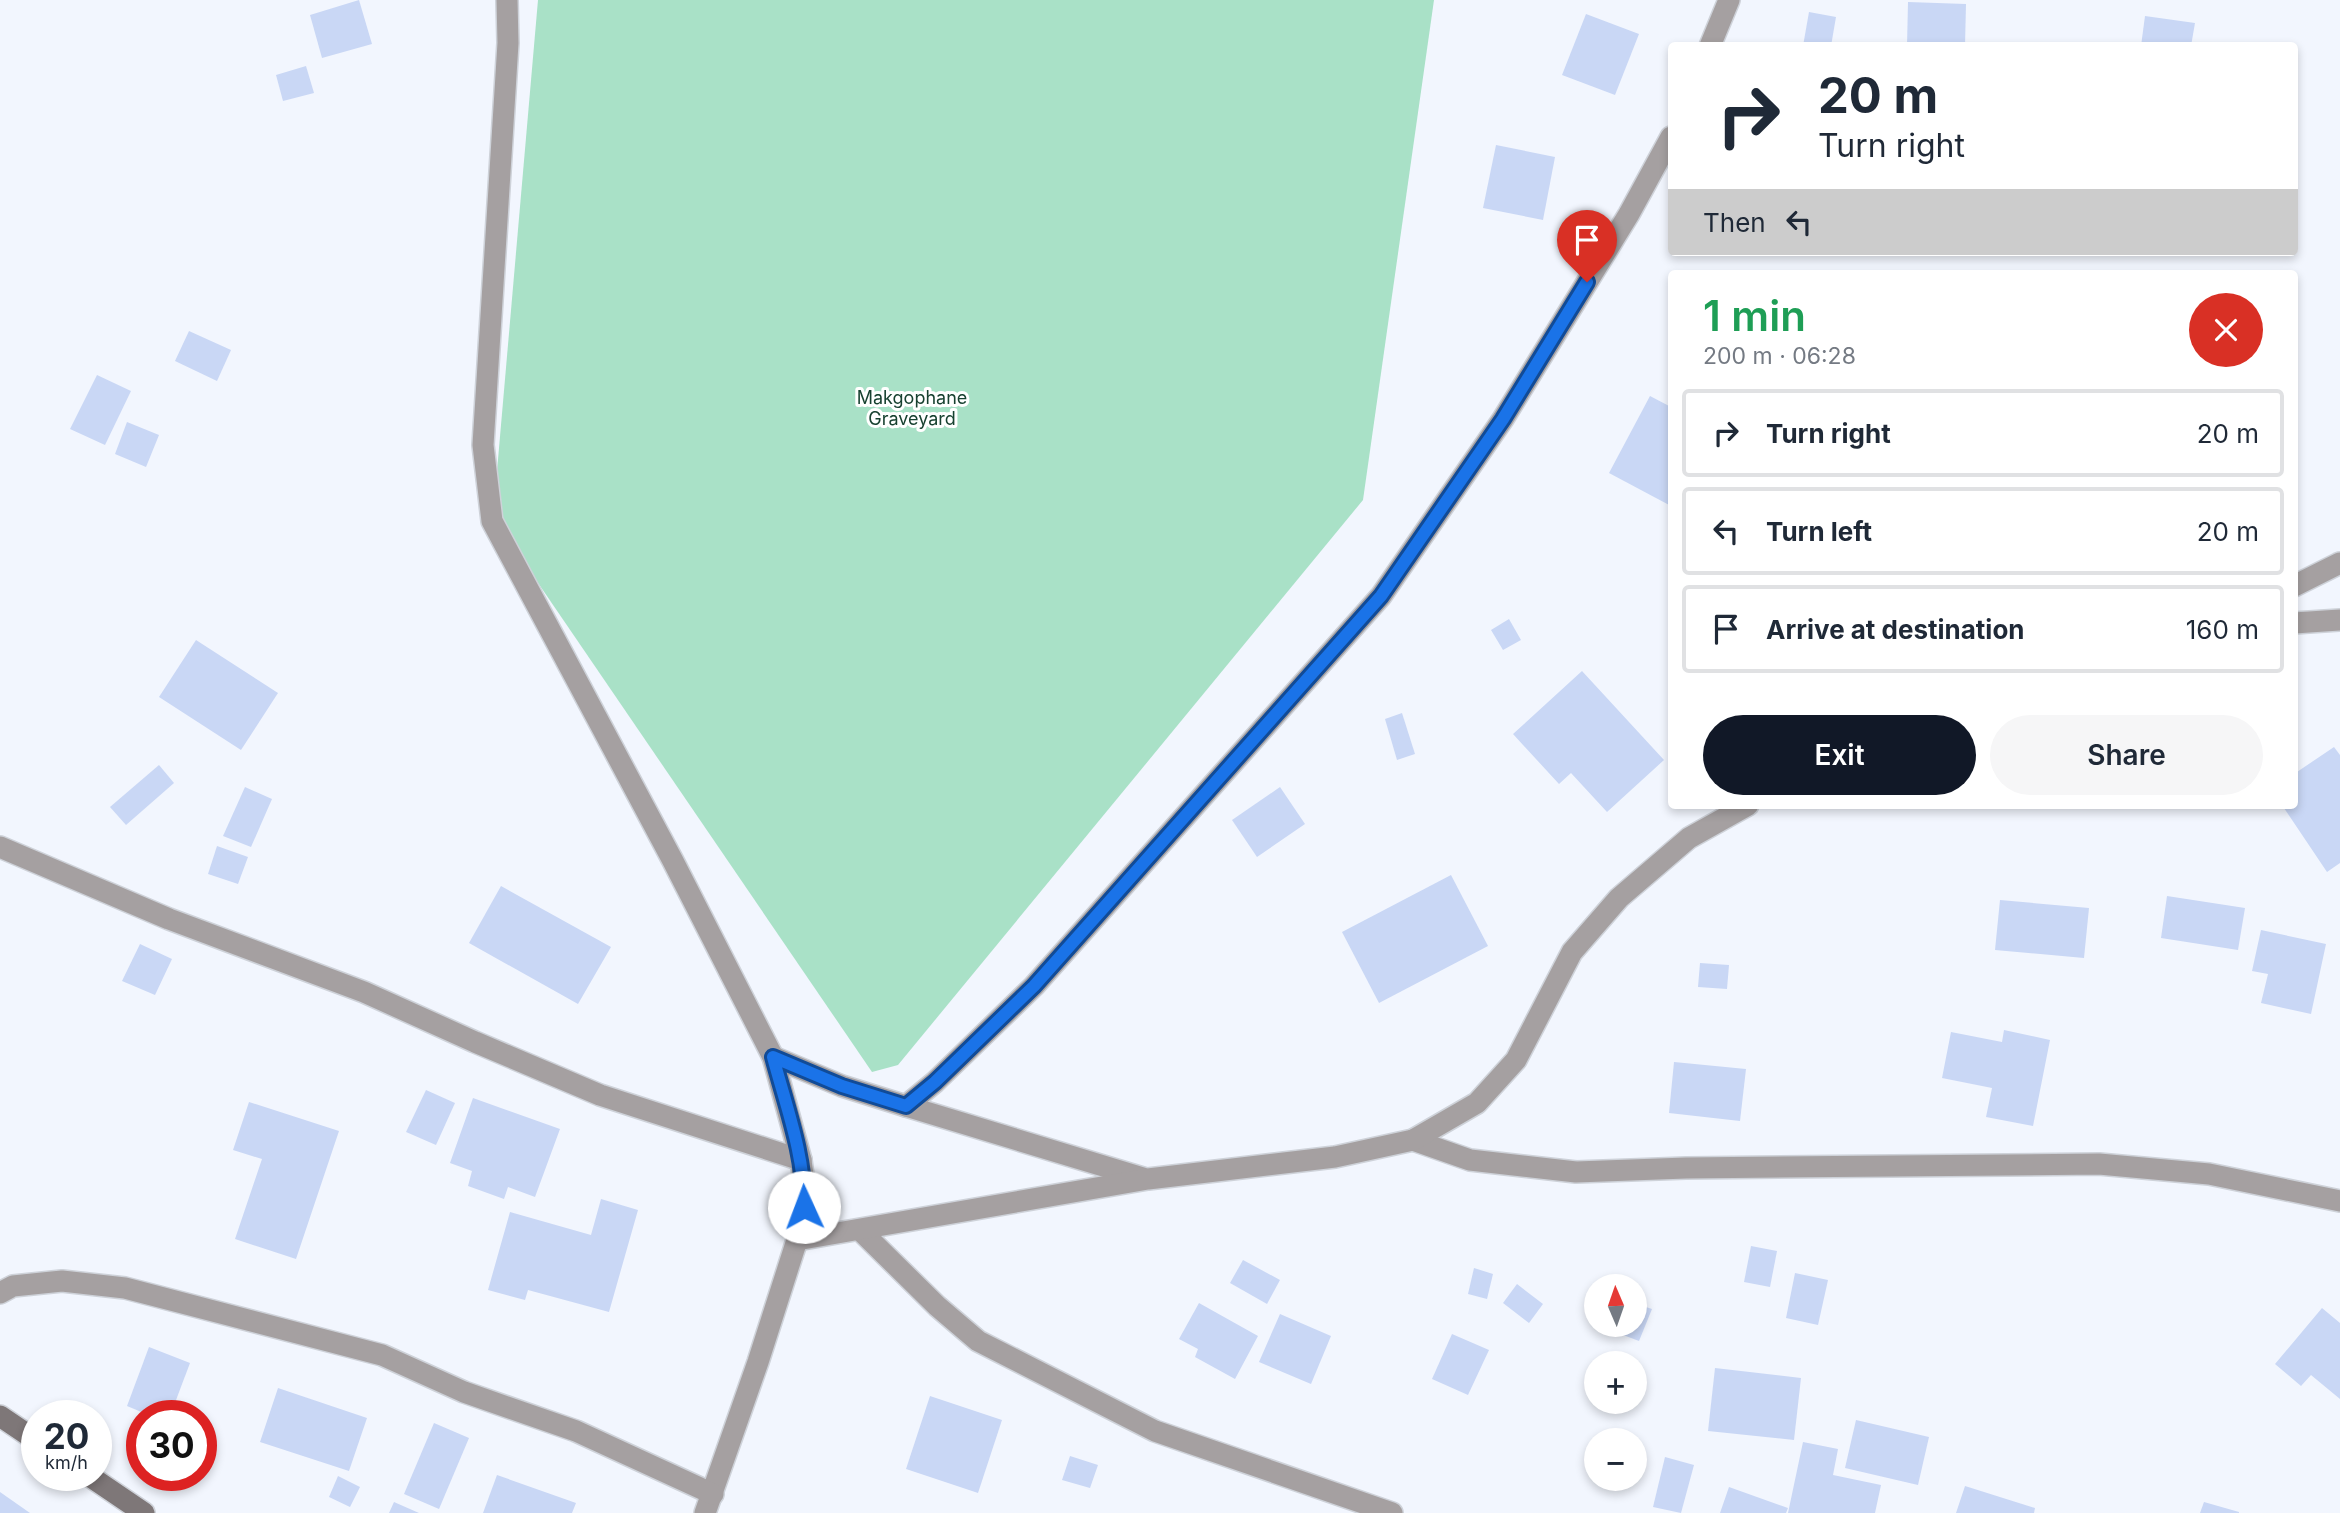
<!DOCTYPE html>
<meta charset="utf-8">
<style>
body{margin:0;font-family:Inter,sans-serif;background:#f6f6f7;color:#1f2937;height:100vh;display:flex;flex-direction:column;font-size:26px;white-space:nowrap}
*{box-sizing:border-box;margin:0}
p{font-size:23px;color:#747a83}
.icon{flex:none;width:38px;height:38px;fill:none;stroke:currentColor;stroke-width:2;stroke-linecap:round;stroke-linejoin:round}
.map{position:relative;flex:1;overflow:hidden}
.sheet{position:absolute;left:1668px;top:270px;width:630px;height:539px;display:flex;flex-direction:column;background:#fff;border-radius:7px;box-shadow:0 4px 10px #0003}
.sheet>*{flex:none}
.guide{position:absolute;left:1668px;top:42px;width:630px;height:214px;border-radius:7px;box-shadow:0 4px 10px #0003;background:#fff;color:#1f2937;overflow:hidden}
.needle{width:46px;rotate:358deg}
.controls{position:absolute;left:1584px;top:1274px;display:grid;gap:14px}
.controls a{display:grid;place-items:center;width:63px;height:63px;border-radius:50%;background:#fff;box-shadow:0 4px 10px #0003;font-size:35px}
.speed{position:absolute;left:21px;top:1400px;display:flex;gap:14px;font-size:35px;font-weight:700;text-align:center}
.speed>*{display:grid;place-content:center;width:91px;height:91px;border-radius:50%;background:#fff;box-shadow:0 4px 10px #0003;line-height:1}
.speed small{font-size:18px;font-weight:400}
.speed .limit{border:10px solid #d22;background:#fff;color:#111}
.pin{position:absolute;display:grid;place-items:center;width:60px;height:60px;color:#fff;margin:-72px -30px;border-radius:50% 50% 50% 0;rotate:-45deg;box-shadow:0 0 7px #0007}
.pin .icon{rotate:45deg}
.me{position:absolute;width:77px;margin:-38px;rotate:358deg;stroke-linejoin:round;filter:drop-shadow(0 0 5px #0008)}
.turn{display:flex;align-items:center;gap:24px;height:147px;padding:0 35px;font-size:32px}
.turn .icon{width:91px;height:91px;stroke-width:2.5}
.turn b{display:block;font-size:49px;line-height:60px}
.then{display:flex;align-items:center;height:66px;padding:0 35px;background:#0003;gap:14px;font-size:26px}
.round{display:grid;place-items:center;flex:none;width:74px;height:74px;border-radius:37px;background:#f6f6f7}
.head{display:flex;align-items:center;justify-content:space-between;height:119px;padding:0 35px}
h1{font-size:42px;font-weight:600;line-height:52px;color:#1e9e55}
.cta{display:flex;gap:14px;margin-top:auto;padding:14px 35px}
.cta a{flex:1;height:80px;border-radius:42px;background:#111827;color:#fff;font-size:28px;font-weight:600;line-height:80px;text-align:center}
.cta a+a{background:#f6f6f7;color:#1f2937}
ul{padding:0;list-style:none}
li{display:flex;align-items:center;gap:21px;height:88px;margin:0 14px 10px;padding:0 21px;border:4px solid #e0e1e3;border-radius:7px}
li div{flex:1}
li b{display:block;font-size:26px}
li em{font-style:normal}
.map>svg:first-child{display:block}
</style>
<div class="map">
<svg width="2340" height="1513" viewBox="0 0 2340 1513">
<rect width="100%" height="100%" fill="#f2f6fe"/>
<!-- green -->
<polygon fill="#a9e1c7" points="538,0 1434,0 1363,500 898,1065 872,1072 493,517"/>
<!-- building -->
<g fill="#c9d7f5">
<polygon points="359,0 372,44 322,58 310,15"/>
<polygon points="1908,2 1966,4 1965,46 1907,46"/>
<polygon points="1809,12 1836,17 1831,46 1803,46"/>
<polygon points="1586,14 1639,34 1615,95 1562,75"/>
<polygon points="2145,16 2195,23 2191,46 2141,46"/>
<polygon points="306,66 314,93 283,101 276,75"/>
<polygon points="1496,145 1555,157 1543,220 1483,208"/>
<polygon points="189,331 231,350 217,381 175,361"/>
<polygon points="97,375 131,391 105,445 70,429"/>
<polygon points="1650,396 1671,407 1671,506 1609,473"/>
<polygon points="127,422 159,435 146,467 115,454"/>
<polygon points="1509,619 1521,640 1503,650 1491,630"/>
<polygon points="196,640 278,693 241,750 159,697"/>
<polygon points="1582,671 1664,760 1607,812 1571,773 1559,784 1513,734"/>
<polygon points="1402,713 1415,754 1397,760 1385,719"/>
<polygon points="2334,747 2340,755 2340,863 2327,872 2282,805 2294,805 2294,774"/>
<polygon points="159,765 174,783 126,825 110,807"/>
<polygon points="245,787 272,799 251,847 223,836"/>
<polygon points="1280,787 1305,824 1257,857 1232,820"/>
<polygon points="217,846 248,857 238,884 208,874"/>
<polygon points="1451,875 1488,946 1379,1003 1342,932"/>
<polygon points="501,886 611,947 578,1004 469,943"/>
<polygon points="2167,896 2245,908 2238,950 2161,938"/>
<polygon points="2000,900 2089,908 2084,958 1995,950"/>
<polygon points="2261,930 2326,944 2311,1014 2261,1003 2268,974 2252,971"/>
<polygon points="140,944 172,959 155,995 122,981"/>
<polygon points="1700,963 1729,965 1727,989 1698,987"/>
<polygon points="2004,1030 2050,1040 2033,1126 1986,1117 1992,1088 1942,1078 1951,1032 2002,1042"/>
<polygon points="1674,1062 1746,1069 1740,1121 1669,1113"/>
<polygon points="426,1090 455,1103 436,1145 406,1132"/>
<polygon points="473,1098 560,1129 535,1197 508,1187 504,1199 468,1186 472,1171 450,1163"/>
<polygon points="249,1102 339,1131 296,1259 235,1239 262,1159 233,1150"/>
<polygon points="601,1199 638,1210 609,1312 528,1290 525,1300 488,1290 510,1212 591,1235"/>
<polygon points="1751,1246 1777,1251 1770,1287 1744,1282"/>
<polygon points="1243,1260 1280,1280 1267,1304 1230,1283"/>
<polygon points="1474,1268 1493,1274 1487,1299 1468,1294"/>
<polygon points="1795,1273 1828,1280 1818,1325 1786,1318"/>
<polygon points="1517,1284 1543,1304 1529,1323 1503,1303"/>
<polygon points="1199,1303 1258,1336 1235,1379 1195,1357 1198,1349 1179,1339"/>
<polygon points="1634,1303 1652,1309 1639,1341 1610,1330 1612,1325 1634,1325"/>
<polygon points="2322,1308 2340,1323 2340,1399 2311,1375 2301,1386 2275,1364"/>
<polygon points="1280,1314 1331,1336 1311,1384 1259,1362"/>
<polygon points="1452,1334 1489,1350 1468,1395 1432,1379"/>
<polygon points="149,1347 190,1363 170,1416 151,1416 127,1406"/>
<polygon points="1715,1368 1801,1378 1794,1440 1708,1431"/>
<polygon points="278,1388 367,1418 349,1471 260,1442"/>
<polygon points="930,1396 1002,1420 978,1493 906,1469"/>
<polygon points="1856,1420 1929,1437 1918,1485 1845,1468"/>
<polygon points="434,1423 469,1438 439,1509 404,1494"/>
<polygon points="1803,1442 1838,1449 1833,1475 1881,1485 1875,1513 1788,1513"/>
<polygon points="1070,1456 1098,1465 1090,1488 1062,1480"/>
<polygon points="1665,1457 1694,1465 1681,1513 1653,1507"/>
<polygon points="497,1475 576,1503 572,1513 483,1513"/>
<polygon points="338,1476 360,1487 350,1507 329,1497"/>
<polygon points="1965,1486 2035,1508 2034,1513 1956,1513"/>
<polygon points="1729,1487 1788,1508 1786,1513 1720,1513"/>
<polygon points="0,1492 30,1513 0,1513"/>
<polygon points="394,1502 419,1513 389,1513"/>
<polygon points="2204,1502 2239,1512 2239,1513 2200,1513"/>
</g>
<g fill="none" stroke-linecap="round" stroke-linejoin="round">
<defs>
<g id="street">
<polyline points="507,0 508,43 483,445 492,521 673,861 773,1057 801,1160 804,1183 804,1207 797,1240 758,1362 705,1513"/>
<polyline points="1710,46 1729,0"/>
<polyline points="2294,586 2340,563"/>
<polyline points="2294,623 2340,620"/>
<polyline points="0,847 169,919 364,992 475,1042 600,1095 801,1160"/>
<polyline points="773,1057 842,1086 906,1106 935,1082 1034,986 1381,596 1503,419 1629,214 1671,137"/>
<polyline points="906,1106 1143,1178"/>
<polyline points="1413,1140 1470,1160 1576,1172 1686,1168 2099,1164 2209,1174 2340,1201"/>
<polyline points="861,1231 937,1306 978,1341 1155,1431 1392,1513"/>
<polyline points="797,1240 1148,1179 1335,1157 1413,1140 1477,1103 1516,1060 1572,952 1619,898 1689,838 1748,805"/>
<polyline points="0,1293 13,1286 62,1281 125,1288 382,1355 464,1392 576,1431 713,1494"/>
</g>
<g id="secondary">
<polyline points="0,1416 37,1441"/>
<polyline points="88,1475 144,1513"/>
</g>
</defs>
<!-- street casing -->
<use href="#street" stroke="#ced2d9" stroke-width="24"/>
<!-- secondary casing -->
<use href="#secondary" stroke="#ced2d9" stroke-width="24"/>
<!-- street -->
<use href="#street" stroke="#a5a0a1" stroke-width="21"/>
<!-- secondary -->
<use href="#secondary" stroke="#7e7778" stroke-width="21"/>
</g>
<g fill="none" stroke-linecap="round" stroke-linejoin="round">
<defs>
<path id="route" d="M804,1207C805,1156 786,1106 773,1057L842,1086L906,1106L935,1082L1034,986L1381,596L1503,419L1587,282"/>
</defs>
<!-- route casing -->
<use href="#route" stroke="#114b97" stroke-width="18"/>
<!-- route -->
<use href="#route" stroke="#1a73e8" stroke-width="12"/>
</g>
<g text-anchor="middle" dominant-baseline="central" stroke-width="6" stroke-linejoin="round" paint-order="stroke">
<!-- park labels -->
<g font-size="18" fill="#174130" stroke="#fff">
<text x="912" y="397">Makgophane<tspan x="912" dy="21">Graveyard</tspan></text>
</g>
</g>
</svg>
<div class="controls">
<a><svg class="needle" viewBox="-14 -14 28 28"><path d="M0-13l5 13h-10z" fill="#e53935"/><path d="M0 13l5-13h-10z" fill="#747a83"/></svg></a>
<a>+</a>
<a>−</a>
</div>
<div class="speed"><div>20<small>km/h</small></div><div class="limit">30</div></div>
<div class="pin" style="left:1587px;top:282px;background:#d93025"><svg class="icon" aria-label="arrive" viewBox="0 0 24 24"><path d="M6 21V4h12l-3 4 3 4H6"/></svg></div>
<svg class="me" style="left:804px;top:1207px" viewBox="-20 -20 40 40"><circle r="19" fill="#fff"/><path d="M0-13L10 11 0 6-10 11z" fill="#1a73e8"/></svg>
<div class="guide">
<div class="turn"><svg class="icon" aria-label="right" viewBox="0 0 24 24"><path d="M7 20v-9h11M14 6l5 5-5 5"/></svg><div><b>20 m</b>Turn right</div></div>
<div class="then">Then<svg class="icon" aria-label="left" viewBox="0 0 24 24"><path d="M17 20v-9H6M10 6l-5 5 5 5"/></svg></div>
</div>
<section class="sheet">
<div class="head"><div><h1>1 min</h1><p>200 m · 06:28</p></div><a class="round" style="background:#d93025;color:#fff"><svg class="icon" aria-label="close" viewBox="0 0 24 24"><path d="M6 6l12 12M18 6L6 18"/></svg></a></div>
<ul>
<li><svg class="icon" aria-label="right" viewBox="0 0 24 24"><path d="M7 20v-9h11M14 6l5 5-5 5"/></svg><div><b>Turn right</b></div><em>20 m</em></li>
<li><svg class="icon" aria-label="left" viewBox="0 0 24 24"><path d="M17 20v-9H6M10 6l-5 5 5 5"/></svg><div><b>Turn left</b></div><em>20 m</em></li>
<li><svg class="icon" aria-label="arrive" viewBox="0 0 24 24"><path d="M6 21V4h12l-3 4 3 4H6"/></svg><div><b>Arrive at destination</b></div><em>160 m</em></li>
</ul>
<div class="cta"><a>Exit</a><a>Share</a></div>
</section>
</div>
